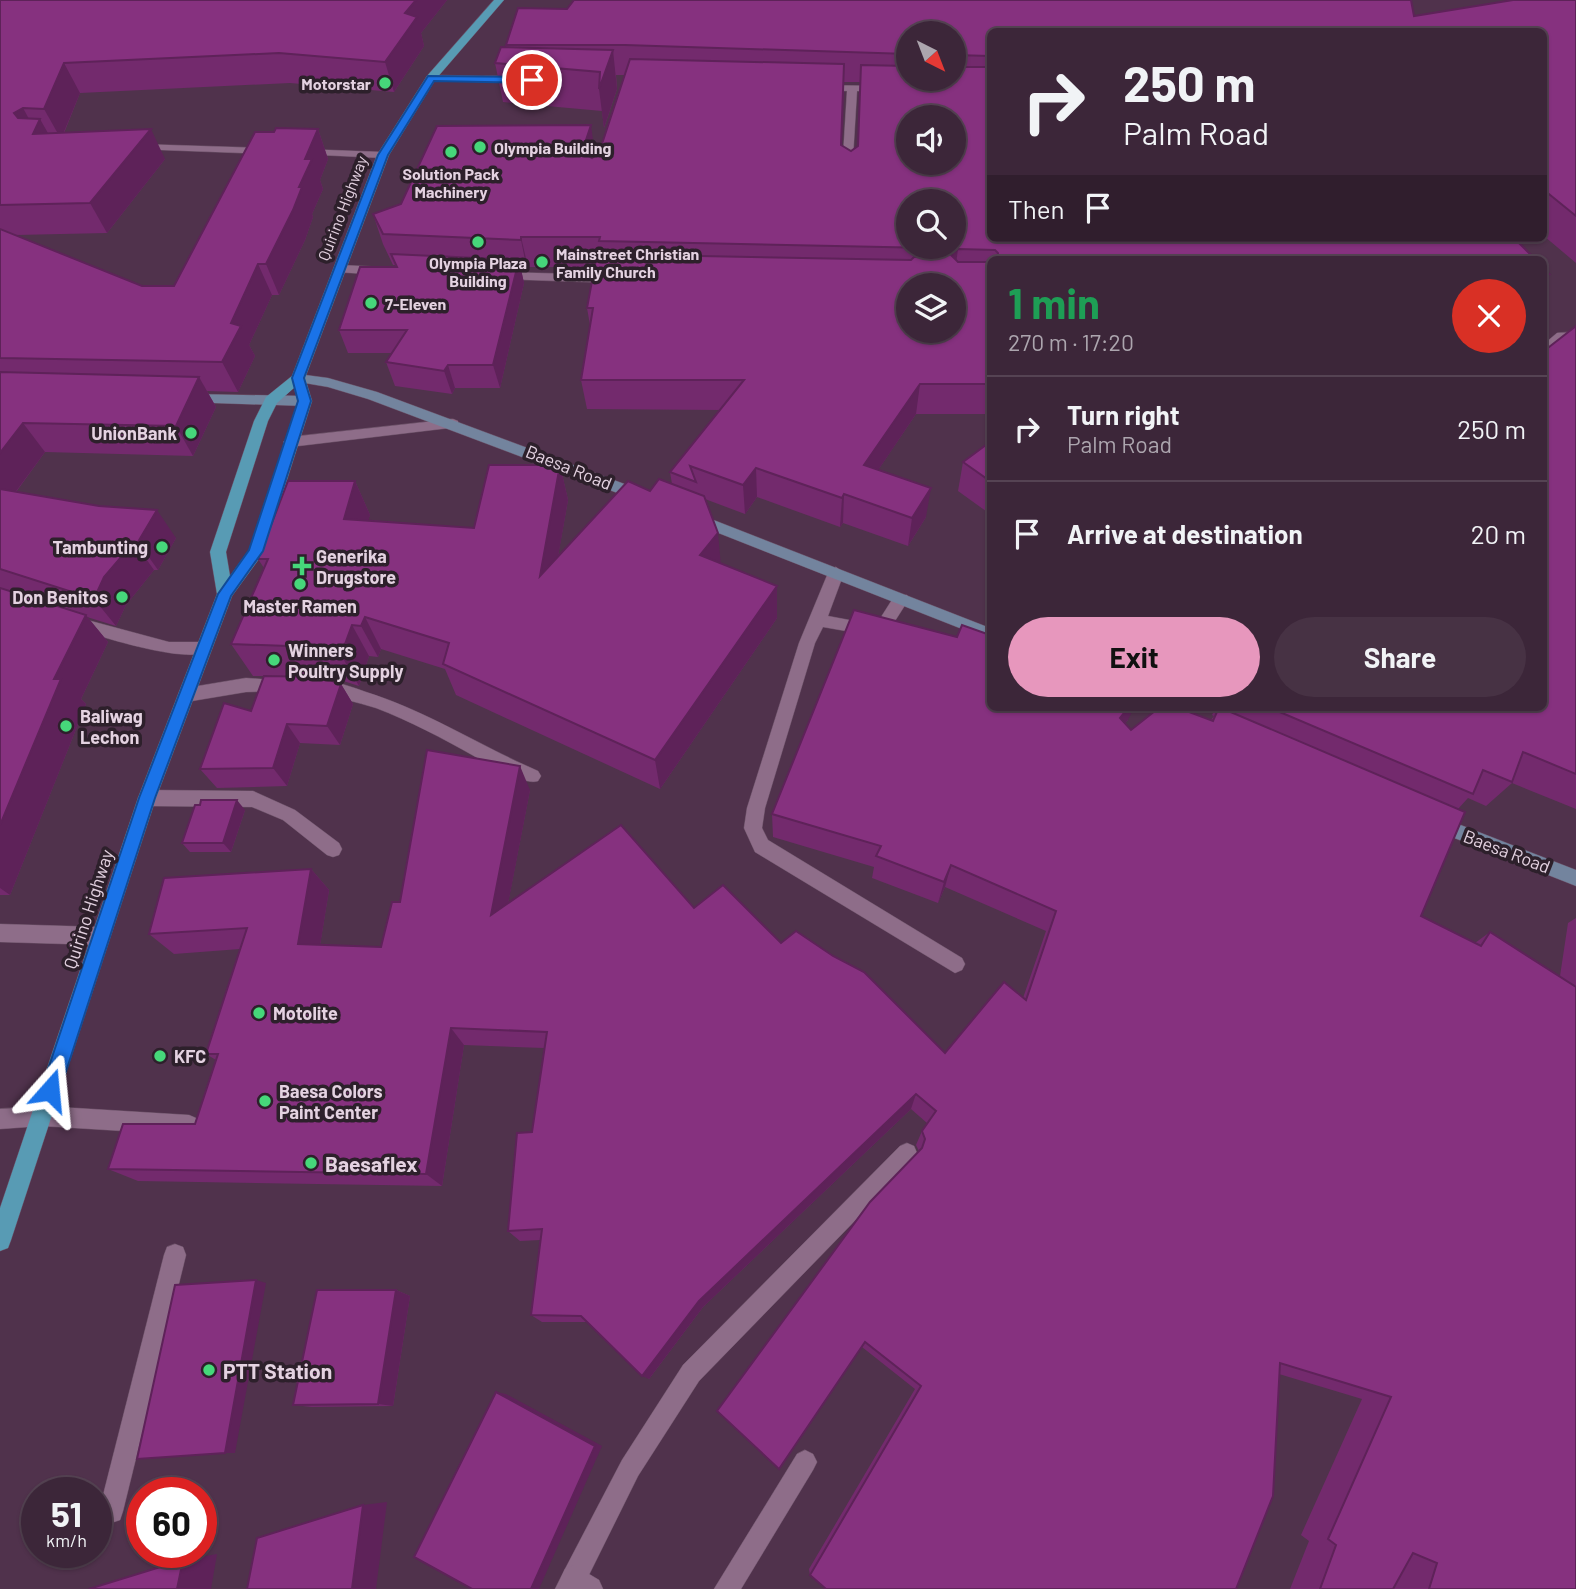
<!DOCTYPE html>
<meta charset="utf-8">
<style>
body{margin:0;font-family:Barlow,sans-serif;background:#473244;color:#f1f3f6;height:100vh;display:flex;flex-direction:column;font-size:26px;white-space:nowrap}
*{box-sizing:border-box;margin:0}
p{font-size:23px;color:#aca5ae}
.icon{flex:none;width:38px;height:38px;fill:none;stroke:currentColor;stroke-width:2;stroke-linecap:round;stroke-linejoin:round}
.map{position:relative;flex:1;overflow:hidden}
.sheet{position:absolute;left:987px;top:256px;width:560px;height:455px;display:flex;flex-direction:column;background:#3c2639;border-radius:10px;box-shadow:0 2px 5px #0004,0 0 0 2px #554353}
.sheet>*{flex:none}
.banner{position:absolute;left:987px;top:28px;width:560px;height:214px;border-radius:10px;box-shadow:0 2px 5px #0004,0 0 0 2px #554353;background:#3c2639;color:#f1f3f6;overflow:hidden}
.needle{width:46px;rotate:138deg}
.fabs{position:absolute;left:896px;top:21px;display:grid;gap:14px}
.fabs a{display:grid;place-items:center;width:70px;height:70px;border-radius:50%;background:#3c2639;box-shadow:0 2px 5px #0004,0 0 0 2px #554353;font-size:35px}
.speed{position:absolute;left:21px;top:1477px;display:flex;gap:14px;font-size:35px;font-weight:700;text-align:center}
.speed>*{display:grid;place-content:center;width:91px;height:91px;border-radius:50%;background:#3c2639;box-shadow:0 2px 5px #0004,0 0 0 2px #554353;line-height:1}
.speed small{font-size:18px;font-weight:400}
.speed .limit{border:10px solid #d22;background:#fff;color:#111}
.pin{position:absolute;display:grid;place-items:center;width:60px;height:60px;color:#fff;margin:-30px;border:4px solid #fff;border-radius:50%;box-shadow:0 2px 7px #0007}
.me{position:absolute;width:77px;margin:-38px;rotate:18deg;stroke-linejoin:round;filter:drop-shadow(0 0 5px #0008)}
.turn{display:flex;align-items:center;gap:24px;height:147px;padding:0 21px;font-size:32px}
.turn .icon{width:91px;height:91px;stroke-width:2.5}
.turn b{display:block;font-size:49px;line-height:60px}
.then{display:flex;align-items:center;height:66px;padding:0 21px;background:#0003;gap:14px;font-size:26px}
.round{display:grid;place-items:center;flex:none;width:74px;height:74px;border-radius:37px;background:#473244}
.overview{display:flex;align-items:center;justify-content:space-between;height:119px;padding:0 21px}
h1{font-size:42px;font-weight:700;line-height:52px;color:#1e9e55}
.cta{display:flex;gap:14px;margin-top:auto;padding:14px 21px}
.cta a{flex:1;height:80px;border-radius:42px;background:#e797bd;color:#111;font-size:28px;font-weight:700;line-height:80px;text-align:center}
.cta a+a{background:#473244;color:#f1f3f6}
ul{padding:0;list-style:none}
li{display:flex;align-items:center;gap:21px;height:105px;padding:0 21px;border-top:2px solid #554353}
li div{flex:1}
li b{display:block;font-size:26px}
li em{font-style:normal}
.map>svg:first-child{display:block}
</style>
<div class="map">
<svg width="1576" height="1589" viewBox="0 0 1576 1589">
<rect width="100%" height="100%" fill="#50324c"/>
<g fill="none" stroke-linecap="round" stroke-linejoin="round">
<defs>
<g id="lane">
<polygon points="431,75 484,76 489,79 484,82 427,80 426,78"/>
<polygon points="138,144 267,148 273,151 267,154 134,149 132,147"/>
<polygon points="302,149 383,152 389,155 383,158 298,154 296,152"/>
<polygon points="453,419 458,421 458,427 290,447 283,442 290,437"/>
<polygon points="836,567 844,573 828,616 876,625 895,595 907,595 909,599 886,635 880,637 823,627 815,643 765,808 762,828 768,840 962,958 965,964 962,970 955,973 755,852 744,828 747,808 799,643 828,573"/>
<path d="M76,617L169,642H203L211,648C198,669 93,634 70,627L68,623Z"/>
<polygon points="246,678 288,681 290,686 288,691 246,692 186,702 180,700 178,695 180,690 186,688"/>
<path d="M324,680C338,682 352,687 366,692C427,711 480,746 538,771L541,776L538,781C524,786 488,764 474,756C442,738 410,721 376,708C357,702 337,698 318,692L316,687L318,682Z"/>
<polygon points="147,790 253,791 295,810 339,843 342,849 339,855 333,857 327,855 283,820 252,807 147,806 141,803 138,798 141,793"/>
<polygon points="42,1106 189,1115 196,1118 199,1125 196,1132 189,1135 42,1126 0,1129 0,1109"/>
<polygon points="907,1143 914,1146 917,1153 914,1160 699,1381 638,1476 583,1587 578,1589 565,1587 561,1578 565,1569 622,1460 683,1365 900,1146"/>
<polygon points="175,1244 183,1247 186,1255 123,1511 120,1520 111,1523 102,1520 99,1511 164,1255 167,1247"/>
<polygon points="805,1450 813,1454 817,1462 813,1470 741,1589 714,1589 797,1454"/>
</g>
<g id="street">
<polygon points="522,76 526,77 526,81 484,82 479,79 484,76"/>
<polygon points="815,85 882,86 887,89 882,92 857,91 852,174 842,172 847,91 819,90 814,87"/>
<polygon points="340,265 382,267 388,271 382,275 336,272 334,269"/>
<polygon points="501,272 616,275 622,279 616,283 497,279 497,273"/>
<polygon points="1576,332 1576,340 1565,340 1544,354 1544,344 1557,333"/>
<polygon points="0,924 100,927 107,930 109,936 107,942 100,945 0,942"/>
<polygon points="574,1565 599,1580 603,1589 555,1589 565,1569"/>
</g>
<g id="secondary">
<polygon points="298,374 328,378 377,392 646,492 648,496 641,501 636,500 368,399 328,387 293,381 293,375"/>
<polygon points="189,394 305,396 312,401 305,406 184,402 184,396"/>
<polygon points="693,512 990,628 990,640 688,521 686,517"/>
<polygon points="1435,815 1576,870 1576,886 1429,828 1426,823 1429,818"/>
</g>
<path id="primary" d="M494,0H504L435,80L389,155L305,378L312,401L264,552L232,596L156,798L11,1240L8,1248L0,1251V1208L138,798L217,594L210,552L254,421L266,397L292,376L377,155L427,76ZM294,388L298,401L249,550L230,576L226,552L268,421L277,403Z"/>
</defs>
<!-- lane casing -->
<use href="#lane" stroke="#6a5066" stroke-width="1"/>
<!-- street casing -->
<use href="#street" stroke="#6a5066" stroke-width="1"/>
<!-- secondary casing -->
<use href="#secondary" stroke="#6a5066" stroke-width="1"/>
<!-- primary casing -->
<use href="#primary" stroke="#6a5066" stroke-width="1"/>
<!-- lane -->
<use href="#lane" fill="#8e6d89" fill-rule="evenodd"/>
<!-- street -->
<use href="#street" fill="#8e6d89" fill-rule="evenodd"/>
<!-- secondary -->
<use href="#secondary" fill="#73849e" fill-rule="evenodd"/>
<!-- primary -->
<use href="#primary" fill="#589bb4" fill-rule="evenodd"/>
</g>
<!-- wall -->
<g fill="#732a6d" fill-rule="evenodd">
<polygon points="0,0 447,0 421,33 424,46 394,92 290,83 80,93 64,133 165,159 107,233 16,235 142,286 174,286 274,132 318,129 328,159 320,180 323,189 312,214 313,217 305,240 279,295 272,295 249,345 255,356 238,392 207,391 216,407 193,456 45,452 16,492 176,538 158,570 154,570 126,605 116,626 87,617 108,642 81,699 86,704 10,895 0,895"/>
<path d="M1576,0V263L1544,236V32H990V238L1535,259H990V414H916L878,470L926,517L908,546L843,523L840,527L757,497L745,514L705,499L720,563L777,586V618L660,789L456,695L445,669L381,649L378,657L369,656L359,686L334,678H323L341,684L353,704L340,745L300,743L287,786L217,788L200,769L251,711L264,676H253L231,644L264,568L258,559L355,481L370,515L368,520L474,528L560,465L568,500L558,556L650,491L672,484L670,472L720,410L587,409L581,380L590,325L587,308L594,267H528L527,270H521L524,283L500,388H455L452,394L395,386L386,362L392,353H348L339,330L396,267L395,265H393L383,244L373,214L595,156L599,153L625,75H616L617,89L604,128L602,111L503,102L495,63L506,47V45L1414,16ZM908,33H954V79H908ZM844,82H860L858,146L851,151L841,146Z"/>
<polygon points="1544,268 1549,274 1544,283"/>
<polygon points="1576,326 1576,809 1512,783 1486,806 1468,798 1458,809 1421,916 1475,943 1490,932 1560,976 1568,923 1576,918 1576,1589 1394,1589 1395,1586 1393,1589 1290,1589 1309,1541 1301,1535 1362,1399 1279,1374 810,1575 809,1569 915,1389 862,1347 919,1151 916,1145 922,1131 927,1123 911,1109 703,1307 649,1379 587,1322 542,1322 531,1315 540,1240 520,1241 508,1231 532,1132 544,1048 464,1045 442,1186 138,1181 108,1169 195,1124 216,1060 206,1054 240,949 174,954 149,934 311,869 329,890 320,945 381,947 400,902 530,790 508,903 694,908 781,943 945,1053 1023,998 1046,931 945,887 938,903 872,878 874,867 773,837 772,814 957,637 1128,720 1125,723 1131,730 1211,720 1214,716 1212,715 1216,707 1544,707"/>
<polygon points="990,442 990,514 958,491 963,462"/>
<polygon points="245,810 231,852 190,852 182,843"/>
<polygon points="396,1290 410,1296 393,1406 312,1407 293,1405"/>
</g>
<!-- shaded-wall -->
<g fill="#5e2259">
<polygon points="416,0 447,0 421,33 424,46 394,92 385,62 405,13"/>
<polygon points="613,50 617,89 604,128 599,89"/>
<polygon points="64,63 80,93 61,139 44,109"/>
<polygon points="23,108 35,130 40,119 57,149 51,164 14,113"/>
<polygon points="591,125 595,155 587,182 582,152"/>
<polygon points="151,129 165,159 107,233 90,203"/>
<polygon points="318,129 328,159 320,180 323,189 312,214 313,217 305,240 279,295 266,264 299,187 305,159"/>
<polygon points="521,237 528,267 527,270 521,240"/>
<polygon points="958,249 954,279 950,254"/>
<polygon points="519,260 524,283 500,388 493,365"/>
<polygon points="258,264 272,295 249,345 255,356 238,392 222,362 231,323"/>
<polygon points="448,365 455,388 452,394 444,371"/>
<polygon points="199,377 216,407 193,456 176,426"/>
<polygon points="920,384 916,414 862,494 864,465"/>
<polygon points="23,423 45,452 0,513 0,453"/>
<polygon points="560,465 568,500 549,608 540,576"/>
<polygon points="756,468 757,497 745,514 743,485"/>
<polygon points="355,481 370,515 360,552 344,519"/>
<polygon points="931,488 926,517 908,546 912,518"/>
<polygon points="844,494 843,523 840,527 842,498"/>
<polygon points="157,510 176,538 158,570 138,542"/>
<polygon points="718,533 721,566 700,555"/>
<polygon points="134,542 154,570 126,605 116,626 94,599 104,577"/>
<polygon points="777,586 777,618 660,789 655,760"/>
<polygon points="86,615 108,642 81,699 86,704 10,895 0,888 0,825 54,679"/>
<polygon points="365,617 381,649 378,657 361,626"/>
<polygon points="352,625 369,656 359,686 341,655"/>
<polygon points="341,684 353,704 340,745 327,726"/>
<polygon points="1129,707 1134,707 1128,720 1108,743 1120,718"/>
<polygon points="287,724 300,743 287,786 273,768"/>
<polygon points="520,766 530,790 502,935 491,915"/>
<polygon points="237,800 245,810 231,852 223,843"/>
<polygon points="951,865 945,887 938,903 944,882"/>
<polygon points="311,869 329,890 317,964 298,944"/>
<polygon points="451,1028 464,1045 442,1186 426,1174"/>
<polygon points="916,1094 911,1109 703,1307 649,1379 642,1376 699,1301"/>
<polygon points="256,1280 266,1283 235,1453 225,1453"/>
<polygon points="396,1290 410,1296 393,1406 378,1404"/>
<polygon points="496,1392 506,1394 602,1446 539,1589 531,1589"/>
<polygon points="387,1502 376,1589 352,1589 363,1505"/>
<polygon points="217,1554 211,1589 177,1589 183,1560"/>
</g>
<!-- building -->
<g fill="#86317f" stroke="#5e2259" stroke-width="2" fill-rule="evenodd">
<polygon points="0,0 416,0 405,13 417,17 385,62 279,53 64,63 44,109 23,108 14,113 18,118 40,119 33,134 151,129 90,203 0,205"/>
<polygon points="574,0 1411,0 1414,16 1513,0 1576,0 1576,216 1544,190 1544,32 990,32 990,56 954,55 954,33 908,33 908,54 625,45 506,45 518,8 567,9"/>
<polygon points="501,47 613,50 599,89 600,72 495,63"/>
<path d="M630,59L844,64L841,145L851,151L858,146L861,65L908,66V79H954V67H990V238H1514L1535,259H997L998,253L995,250L958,249L950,254L958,262H990V384H920L864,465L931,488L912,518L844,494L842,498L756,468L743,485L690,466L696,482L670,472L744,380H581L593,308H587L597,254L911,260L914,257H938L939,252L932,248L599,241L600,237H521V240L383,234L373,214L401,204L437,126L591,125L582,152L592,158L599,153ZM908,117H954V163H908ZM908,201H954V247H908ZM908,285H954V331H908Z"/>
<polygon points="276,128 318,129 305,159 312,159 299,187 302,187 293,210 266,264 258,264 231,323 241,326 222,362 0,358 0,229 142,286 174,286 255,132 274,132"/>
<polygon points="391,254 519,260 493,365 448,365 444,371 386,362 407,330 339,330 360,267 397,267"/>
<polygon points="1544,268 1549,274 1544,274"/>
<polygon points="1576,326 1576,774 1523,752 1512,782 1483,770 1473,794 1268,707 1544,707 1544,351"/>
<polygon points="0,372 199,377 176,426 23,423 0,453"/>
<polygon points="990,442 990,481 963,462"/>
<polygon points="489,465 560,465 540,576 628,481 650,491 659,479 704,496 718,533 700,555 777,586 655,760 443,664 449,643 365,617 361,626 352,625 341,655 316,647 231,644 268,559 258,559 288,481 355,481 344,519 474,528"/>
<polygon points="0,489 99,506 157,510 138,542 134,542 104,577 94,599 0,569"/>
<polygon points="0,588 86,615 54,679 61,679 0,825"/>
<polygon points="854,610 957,637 962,625 990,635 990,707 1129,707 1120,718 1131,730 1160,707 1176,707 1213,721 1219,707 1465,812 1421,916 1481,946 1490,932 1576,987 1576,1589 1429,1589 1437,1563 1413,1553 1393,1589 1320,1589 1336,1545 1328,1539 1391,1397 1280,1363 1273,1496 1236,1589 826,1589 810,1575 921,1386 865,1342 779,1469 717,1411 870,1202 922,1148 925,1139 922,1131 936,1111 916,1094 699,1301 642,1376 581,1316 531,1315 542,1229 508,1231 517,1133 532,1132 547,1032 451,1028 426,1174 108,1169 123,1124 195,1124 218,1054 206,1054 247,928 149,934 164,878 311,869 298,944 381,947 392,902 400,902 427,750 520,766 491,915 621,825 694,908 723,885 781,943 796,931 833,956 864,972 945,1053 1004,982 1026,1000 1056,911 951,865 944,882 876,856 881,846 772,814"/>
<polygon points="264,676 321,677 341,684 327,726 287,724 273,768 200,769 224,703 251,711"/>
<polygon points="201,800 237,800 223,843 182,843 195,805 200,805"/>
<polygon points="256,1280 225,1453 137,1459 175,1285"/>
<polygon points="317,1290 396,1290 378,1404 293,1405"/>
<polygon points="496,1392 595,1446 531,1589 472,1589 414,1557"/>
<polygon points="363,1505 352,1589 247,1589 257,1538"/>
<polygon points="183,1560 177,1589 89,1589"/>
</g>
<!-- route -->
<polygon fill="#1a73e8" stroke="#114b97" stroke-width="2" points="428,76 532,77 537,80 532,83 434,81 388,155 304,378 311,401 263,551 231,596 155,798 60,1090 57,1097 50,1100 44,1097 41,1090 139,798 218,594 249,550 298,401 292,378 378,155"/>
<!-- markers -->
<g fill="#46d77a" stroke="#2d202b" stroke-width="2.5">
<circle cx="385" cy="83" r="7"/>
<circle cx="480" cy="147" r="7"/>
<circle cx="451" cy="152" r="7"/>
<circle cx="478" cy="242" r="7"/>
<circle cx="542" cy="262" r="7"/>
<circle cx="371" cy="303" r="7"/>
<circle cx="191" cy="433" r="7"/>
<circle cx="162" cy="547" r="7"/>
<path d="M298.5 555.5h7v7h7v7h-7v7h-7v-7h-7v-7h7z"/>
<circle cx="300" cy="584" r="7"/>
<circle cx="122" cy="597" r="7"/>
<circle cx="274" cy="660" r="7"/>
<circle cx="66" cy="726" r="7"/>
<circle cx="259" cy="1013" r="7"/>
<circle cx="160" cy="1056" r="7"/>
<circle cx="265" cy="1101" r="7"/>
<circle cx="311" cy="1163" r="7"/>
<circle cx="209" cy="1370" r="7"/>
</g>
<g text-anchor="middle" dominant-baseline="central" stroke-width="7" stroke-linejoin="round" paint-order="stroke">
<!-- far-poi labels -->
<g font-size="16" font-weight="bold" fill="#e4d2e1" stroke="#2d202b" text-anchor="start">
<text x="371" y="83" text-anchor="end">Motorstar</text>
<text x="494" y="147">Olympia Building</text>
<text x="451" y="173" text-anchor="middle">Solution Pack<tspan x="451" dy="18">Machinery</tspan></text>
<text x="556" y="253">Mainstreet Christian<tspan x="556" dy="18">Family Church</tspan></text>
<text x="478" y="262" text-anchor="middle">Olympia Plaza<tspan x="478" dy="18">Building</tspan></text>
<text x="385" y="303">7-Eleven</text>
</g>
<!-- far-street labels -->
<g font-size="16" fill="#e4d2e1" stroke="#2d202b">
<text transform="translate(342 208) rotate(-69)">Quirino Highway</text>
</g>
<!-- poi labels -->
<g font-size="18" font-weight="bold" fill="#e4d2e1" stroke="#2d202b" text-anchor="start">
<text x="177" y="433" text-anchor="end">UnionBank</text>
<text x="148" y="547" text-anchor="end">Tambunting</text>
<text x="316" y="556">Generika<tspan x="316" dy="21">Drugstore</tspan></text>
<text x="108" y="597" text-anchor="end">Don Benitos</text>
<text x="300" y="606" text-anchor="middle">Master Ramen</text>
<text x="288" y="650">Winners<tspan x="288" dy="21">Poultry Supply</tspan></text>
<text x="80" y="716">Baliwag<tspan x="80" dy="21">Lechon</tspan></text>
<text x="273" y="1013">Motolite</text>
<text x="174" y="1056">KFC</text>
<text x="279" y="1091">Baesa Colors<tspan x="279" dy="21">Paint Center</tspan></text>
</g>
<!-- street labels -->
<g font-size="18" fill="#e4d2e1" stroke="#2d202b">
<text transform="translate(569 467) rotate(22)">Baesa Road</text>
<text transform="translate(1507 851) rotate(21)">Baesa Road</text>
<text transform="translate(88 909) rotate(-72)">Quirino Highway</text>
</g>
<!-- near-poi labels -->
<g font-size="21" font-weight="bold" fill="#e4d2e1" stroke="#2d202b" text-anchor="start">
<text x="325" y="1163">Baesaflex</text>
<text x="223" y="1370">PTT Station</text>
</g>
</g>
</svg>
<div class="fabs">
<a><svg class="needle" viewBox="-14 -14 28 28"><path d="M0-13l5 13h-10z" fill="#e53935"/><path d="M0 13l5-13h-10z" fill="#aca5ae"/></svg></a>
<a><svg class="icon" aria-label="sound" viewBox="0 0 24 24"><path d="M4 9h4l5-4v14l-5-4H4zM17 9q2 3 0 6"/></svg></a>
<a><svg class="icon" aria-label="search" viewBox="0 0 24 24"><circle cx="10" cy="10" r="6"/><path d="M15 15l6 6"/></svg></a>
<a><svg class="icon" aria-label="layers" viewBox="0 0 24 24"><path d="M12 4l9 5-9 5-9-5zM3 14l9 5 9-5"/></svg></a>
</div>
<div class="speed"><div>51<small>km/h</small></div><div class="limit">60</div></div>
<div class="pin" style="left:532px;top:80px;background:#d93025"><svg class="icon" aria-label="arrive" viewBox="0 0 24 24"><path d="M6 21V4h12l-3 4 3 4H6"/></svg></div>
<svg class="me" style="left:50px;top:1090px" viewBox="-20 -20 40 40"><path d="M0-17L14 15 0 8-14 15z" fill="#1a73e8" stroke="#fff" stroke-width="4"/></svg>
<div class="banner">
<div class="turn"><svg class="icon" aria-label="right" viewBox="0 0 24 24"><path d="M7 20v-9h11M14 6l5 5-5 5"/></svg><div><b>250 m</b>Palm Road</div></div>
<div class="then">Then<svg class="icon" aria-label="arrive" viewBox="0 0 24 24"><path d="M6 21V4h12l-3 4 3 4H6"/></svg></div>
</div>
<section class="sheet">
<div class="overview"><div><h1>1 min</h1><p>270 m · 17:20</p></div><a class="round" style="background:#d93025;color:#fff"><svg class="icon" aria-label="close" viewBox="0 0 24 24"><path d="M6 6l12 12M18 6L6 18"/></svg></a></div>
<ul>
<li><svg class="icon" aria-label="right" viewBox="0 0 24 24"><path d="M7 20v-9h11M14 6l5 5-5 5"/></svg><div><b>Turn right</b><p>Palm Road</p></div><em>250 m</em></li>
<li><svg class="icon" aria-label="arrive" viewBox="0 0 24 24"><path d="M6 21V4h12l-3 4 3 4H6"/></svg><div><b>Arrive at destination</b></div><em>20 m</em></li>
</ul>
<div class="cta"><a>Exit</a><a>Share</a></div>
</section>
</div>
